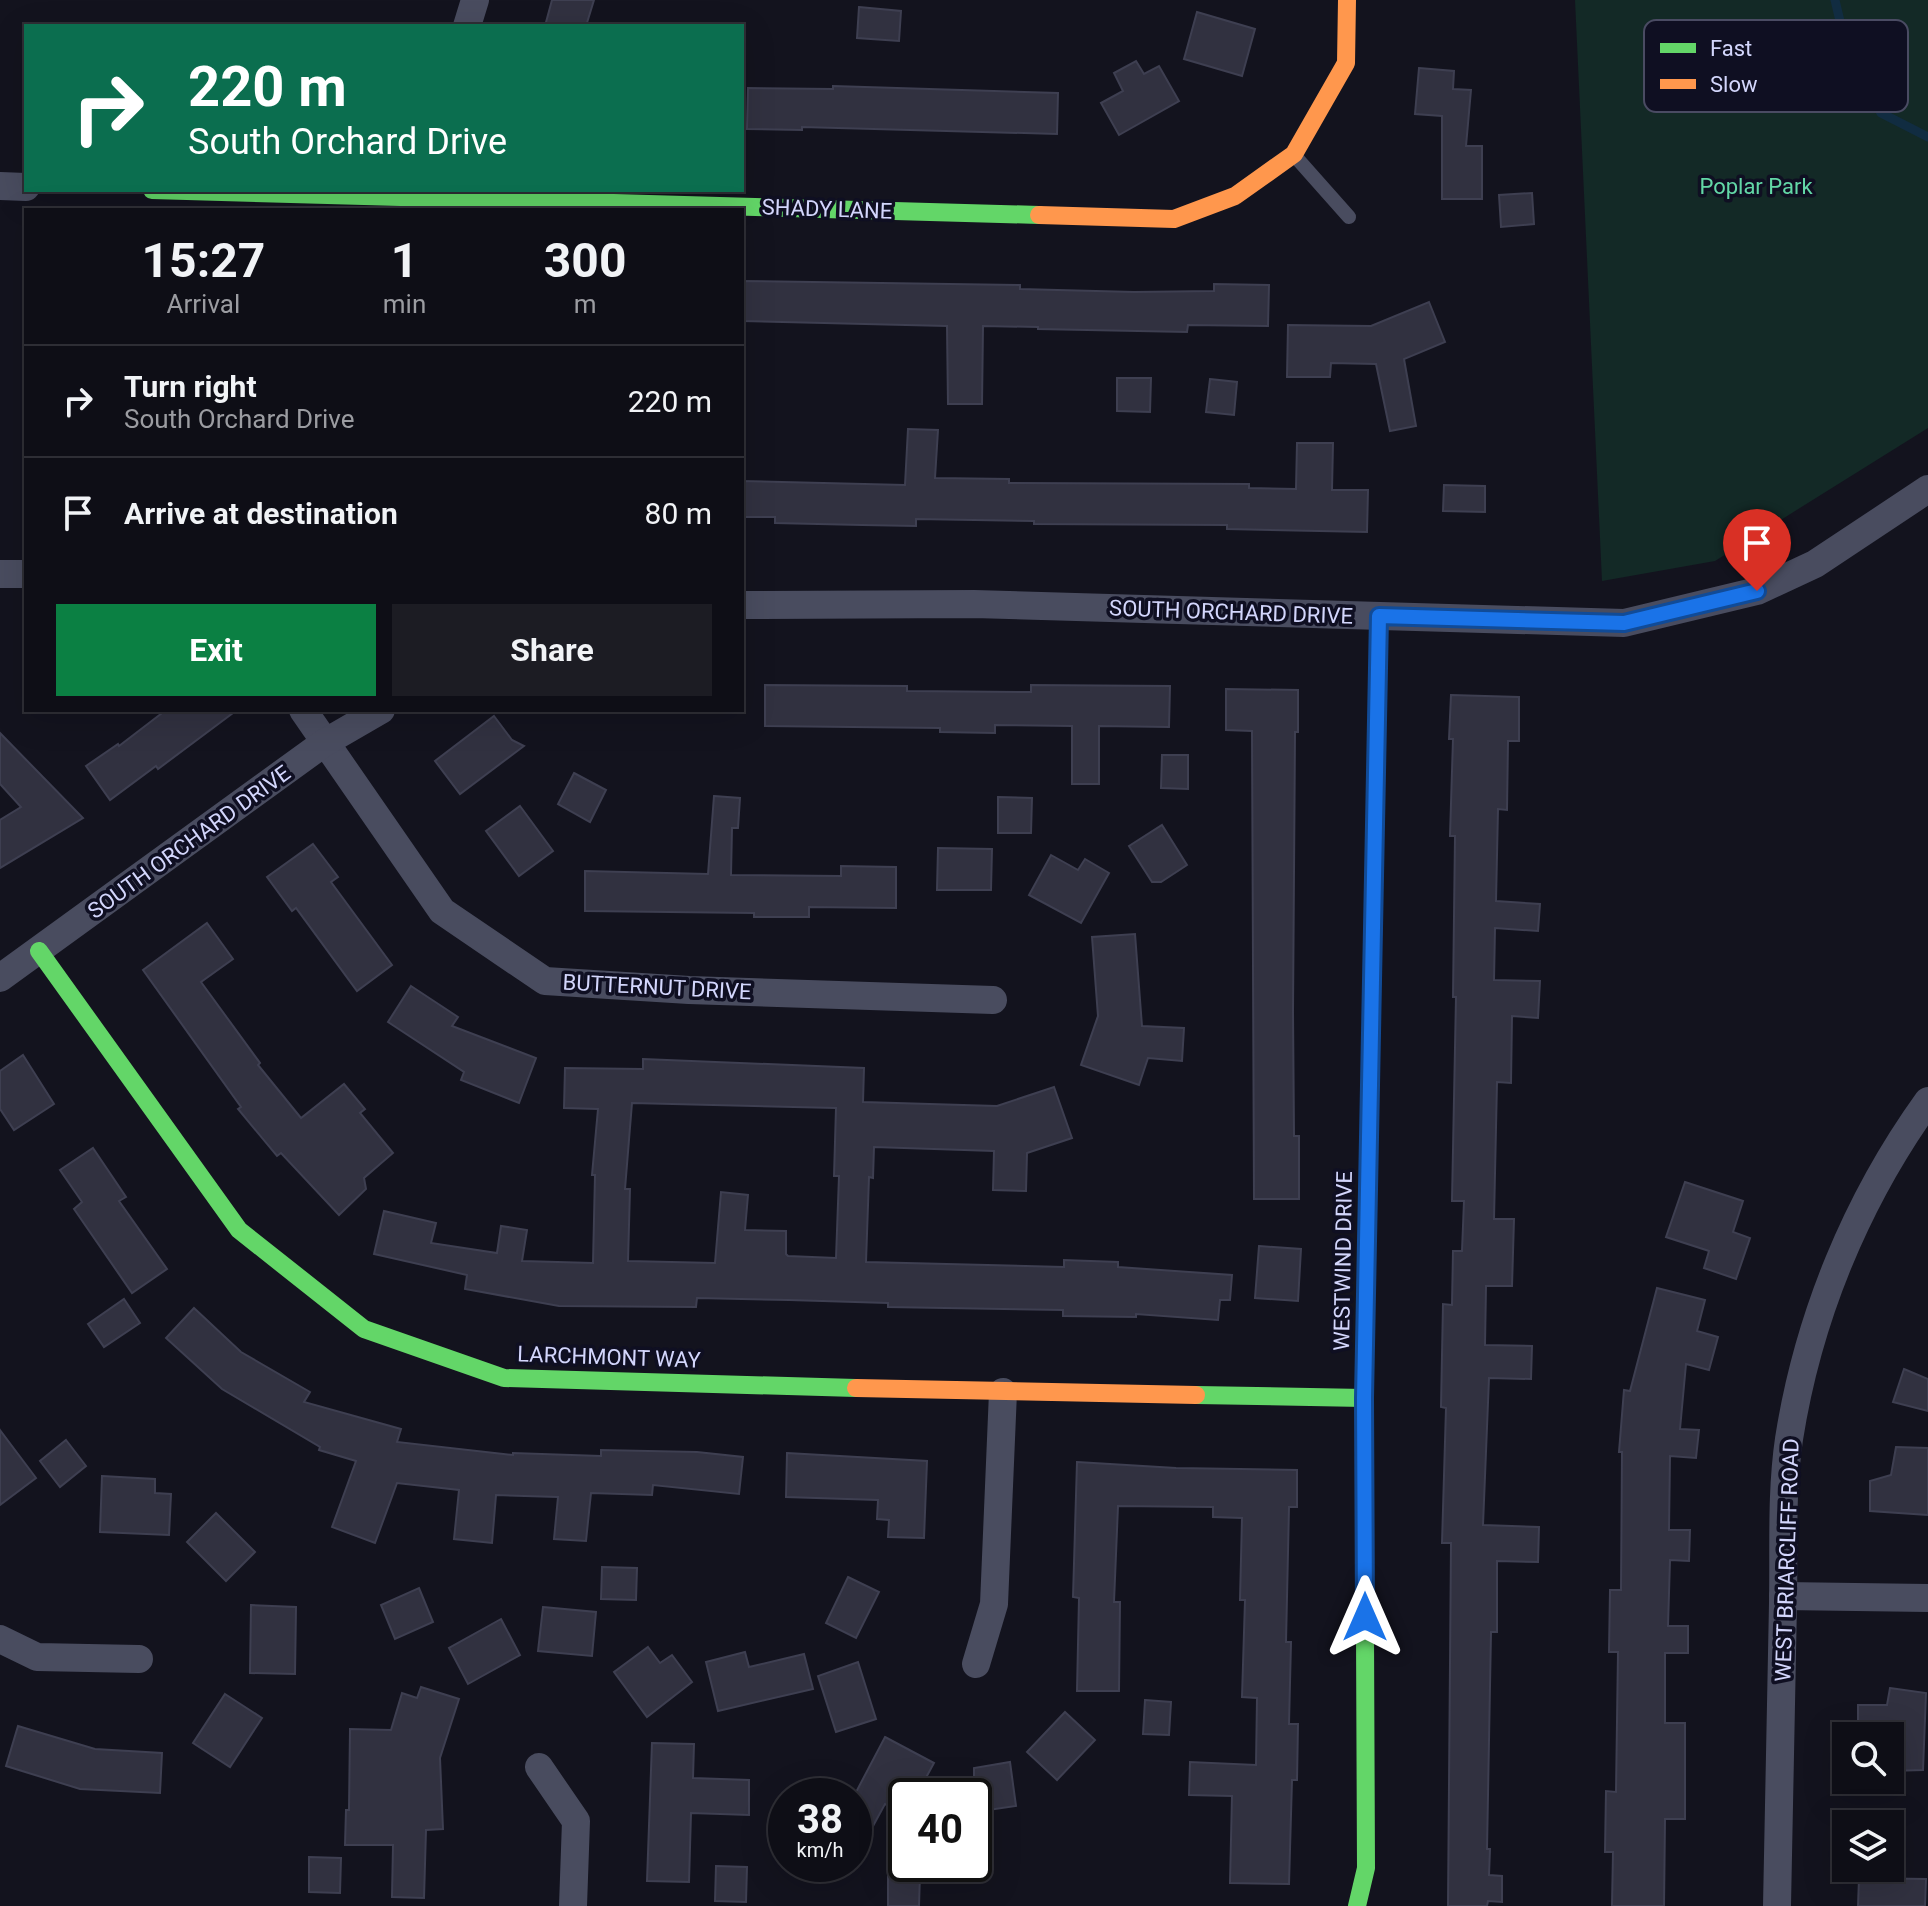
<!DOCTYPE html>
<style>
body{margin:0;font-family:Roboto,sans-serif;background:#1c1c23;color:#f1f3f6;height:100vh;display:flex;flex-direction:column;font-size:30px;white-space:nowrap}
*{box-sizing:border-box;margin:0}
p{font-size:26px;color:#9b9ca1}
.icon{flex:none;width:44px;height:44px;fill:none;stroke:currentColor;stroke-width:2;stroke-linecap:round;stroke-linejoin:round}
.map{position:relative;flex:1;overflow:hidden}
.side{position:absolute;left:24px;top:208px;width:720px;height:504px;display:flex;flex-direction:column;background:#0e0e16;border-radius:0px;box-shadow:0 8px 32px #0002,0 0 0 2px #2e2e35}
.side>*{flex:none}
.hud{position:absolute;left:24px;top:24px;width:720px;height:168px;border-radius:0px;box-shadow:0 8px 32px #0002,0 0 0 2px #2e2e35;background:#0b6e4f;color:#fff;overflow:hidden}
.fabs{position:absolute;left:1832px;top:1722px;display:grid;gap:16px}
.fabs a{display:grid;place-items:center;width:72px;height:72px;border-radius:0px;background:#0e0e16;box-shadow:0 8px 32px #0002,0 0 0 2px #2e2e35;font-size:40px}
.speed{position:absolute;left:768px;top:1778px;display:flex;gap:16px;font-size:40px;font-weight:700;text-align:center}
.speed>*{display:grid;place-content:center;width:104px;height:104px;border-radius:50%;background:#0e0e16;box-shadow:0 8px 32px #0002,0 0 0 2px #2e2e35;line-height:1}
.speed small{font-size:20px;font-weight:400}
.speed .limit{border:4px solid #111;border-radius:12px;background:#fff;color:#111}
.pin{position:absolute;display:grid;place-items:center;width:68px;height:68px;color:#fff;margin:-82px -34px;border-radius:50% 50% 50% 0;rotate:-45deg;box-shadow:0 0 8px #0007}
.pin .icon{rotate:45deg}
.me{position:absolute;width:88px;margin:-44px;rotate:0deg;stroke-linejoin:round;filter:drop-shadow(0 0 6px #0008)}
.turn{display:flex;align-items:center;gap:28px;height:168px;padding:0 32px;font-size:36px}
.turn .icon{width:104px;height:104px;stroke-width:2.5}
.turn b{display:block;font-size:56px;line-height:68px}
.eta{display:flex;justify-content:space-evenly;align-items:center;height:136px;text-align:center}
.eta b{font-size:48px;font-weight:700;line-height:56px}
.cta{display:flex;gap:16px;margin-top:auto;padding:16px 32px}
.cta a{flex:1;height:92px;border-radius:0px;background:#0b8043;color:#fff;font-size:32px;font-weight:700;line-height:92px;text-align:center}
.cta a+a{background:#1c1c23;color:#f1f3f6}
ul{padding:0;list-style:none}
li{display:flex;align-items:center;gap:24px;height:112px;padding:0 32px;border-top:2px solid #2e2e35}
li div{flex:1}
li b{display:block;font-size:30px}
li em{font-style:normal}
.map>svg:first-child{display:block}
</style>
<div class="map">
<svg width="1928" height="1906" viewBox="0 0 1928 1906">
<rect width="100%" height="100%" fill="#13131e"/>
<!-- green -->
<polygon fill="#132926" points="1575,0 1928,0 1928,428 1715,561 1602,581"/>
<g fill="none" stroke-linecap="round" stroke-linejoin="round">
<!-- stream -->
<polyline stroke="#112c41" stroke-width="9" points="1835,0 1849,59 1881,113 1928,137"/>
</g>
<!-- building -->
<g fill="#313140" stroke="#3e3f51" stroke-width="2" fill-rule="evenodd">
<polygon points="552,0 594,0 586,26 545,26"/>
<polygon points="859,7 901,11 899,41 857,38"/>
<polygon points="1197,12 1255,29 1242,76 1184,59"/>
<polygon points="1136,61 1144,74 1159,66 1179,101 1119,135 1101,103 1123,91 1114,73"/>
<polygon points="1419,68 1454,71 1453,89 1471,90 1466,146 1482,146 1482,199 1442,199 1442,116 1415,114"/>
<polygon points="833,86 1058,93 1057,134 802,127 802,130 747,129 748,88 833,89"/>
<polygon points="1532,193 1534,224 1501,227 1499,195"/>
<polygon points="742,281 1020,285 1020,289 1134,292 1214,291 1214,284 1269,285 1268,326 1188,325 1187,332 1038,329 1038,327 983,326 982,404 948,404 947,326 742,321"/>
<polygon points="1429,302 1445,342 1404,359 1416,426 1390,431 1376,364 1331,363 1330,377 1287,377 1288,325 1371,326"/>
<polygon points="1117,378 1151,378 1150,412 1117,411"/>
<polygon points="1210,379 1237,382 1234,415 1206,412"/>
<polygon points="908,429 938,430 935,478 1009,479 1009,483 1249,484 1249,488 1296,489 1297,443 1333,443 1332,490 1368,490 1367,532 1227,529 1227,525 1034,524 1034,521 916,519 916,526 862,525 775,523 775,517 742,517 742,481 905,485"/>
<polygon points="1444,485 1485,486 1485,512 1443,511"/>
<polygon points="765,685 907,686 907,691 1031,692 1031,685 1170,686 1169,727 1099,726 1099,784 1072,784 1072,726 995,725 995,733 940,732 940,728 765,726"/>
<polygon points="1226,689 1298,690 1298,732 1295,732 1293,1012 1294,1136 1299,1136 1299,1199 1254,1199 1252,731 1226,730"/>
<polygon points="1451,695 1519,697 1519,741 1508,741 1507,810 1498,809 1496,901 1540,904 1538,931 1495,928 1494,980 1540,981 1538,1018 1512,1016 1511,1083 1497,1082 1494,1219 1514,1219 1512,1286 1486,1286 1485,1345 1532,1346 1531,1379 1489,1378 1483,1525 1539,1527 1538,1562 1497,1561 1497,1632 1491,1632 1487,1849 1490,1849 1489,1875 1502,1876 1502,1902 1488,1901 1487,1906 1448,1906 1451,1543 1442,1543 1446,1408 1441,1407 1443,1304 1452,1305 1453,1251 1462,1251 1464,1201 1452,1201 1456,997 1453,997 1455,836 1450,836 1453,739 1449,739"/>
<polygon points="166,710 237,710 158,769 156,766 110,800 86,766 118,744 119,746"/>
<polygon points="494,716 512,740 524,746 460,794 435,761"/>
<polygon points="0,733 83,818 0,868 0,820 21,807 0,784"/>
<polygon points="1162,755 1188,755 1188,789 1161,788"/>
<polygon points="574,773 606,790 590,822 558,804"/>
<polygon points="714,796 740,798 738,828 732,828 731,875 841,876 841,866 896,867 896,908 809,907 809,917 754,917 754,913 585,911 585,871 708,874"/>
<polygon points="998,797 1032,798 1031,833 998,833"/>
<polygon points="520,806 553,851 519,876 486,831"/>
<polygon points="1162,825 1187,865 1161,882 1152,882 1129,846"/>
<polygon points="313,844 338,877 331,882 392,965 357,991 296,908 292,911 267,877"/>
<polygon points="938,848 992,849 991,890 937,890"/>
<polygon points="1051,855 1078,870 1085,859 1109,873 1081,923 1029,895"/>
<polygon points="207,923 233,959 201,982 260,1063 258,1065 301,1118 344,1084 365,1109 360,1113 393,1153 364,1178 366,1189 339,1215 281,1153 277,1156 238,1109 241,1107 143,970"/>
<polygon points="1135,934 1142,1026 1184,1028 1182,1061 1148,1058 1139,1085 1081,1065 1098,1016 1092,937"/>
<polygon points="411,986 458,1017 452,1026 536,1058 519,1103 461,1080 464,1072 388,1022"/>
<polygon points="23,1055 54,1104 14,1130 0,1109 0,1071"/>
<path d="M643,1059L864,1068L863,1102L997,1106L1054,1087L1072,1138L1027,1153L1026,1191L993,1190L994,1151L874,1147L873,1178L869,1177L866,1262L1064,1267V1260L1118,1262V1267L1232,1275L1230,1300H1220L1218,1320L1136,1314V1317L1063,1316V1310L888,1307V1303L789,1300L697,1298L696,1307L559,1306L465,1289L467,1275L374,1254L384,1211L436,1223L431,1243L497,1253L501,1226L527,1230L522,1261L593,1263L595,1175H592L598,1109L564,1108L565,1068L643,1069ZM632,1103L836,1108L834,1176H839L836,1258L788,1256L786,1254V1231L745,1230L748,1195L721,1192L715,1263L628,1261L630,1189H625Z"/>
<polygon points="93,1148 126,1197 119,1201 167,1269 132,1293 74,1209 82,1202 60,1170"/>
<polygon points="1685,1182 1743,1201 1733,1232 1750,1238 1736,1279 1704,1268 1709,1251 1666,1237"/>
<polygon points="1259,1246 1301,1249 1298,1301 1255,1298"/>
<polygon points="1657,1288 1705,1300 1697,1331 1718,1337 1709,1370 1686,1364 1680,1429 1699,1430 1696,1458 1670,1456 1669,1530 1690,1530 1689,1561 1670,1560 1668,1626 1688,1626 1688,1653 1665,1653 1665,1723 1685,1723 1685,1819 1665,1819 1664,1906 1612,1906 1613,1852 1605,1852 1606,1791 1616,1792 1618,1652 1609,1652 1610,1590 1621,1590 1622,1452 1619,1452 1624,1390 1630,1391"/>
<polygon points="124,1299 140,1323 104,1347 88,1324"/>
<polygon points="194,1308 241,1352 310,1392 304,1402 401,1429 397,1442 513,1455 513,1453 601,1456 601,1450 697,1452 743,1457 739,1494 653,1485 652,1495 591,1493 586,1541 554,1539 558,1497 496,1495 492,1543 454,1539 459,1490 397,1483 375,1543 332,1527 356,1461 319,1450 320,1447 222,1389 166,1338"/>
<polygon points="1904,1369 1928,1379 1928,1411 1893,1402"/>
<polygon points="0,1430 36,1478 0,1505"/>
<polygon points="66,1440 86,1466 60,1487 40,1461"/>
<polygon points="1896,1447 1928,1448 1928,1515 1870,1511 1870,1481 1891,1475"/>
<polygon points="787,1453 927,1461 924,1538 888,1537 889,1520 877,1519 878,1500 786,1497"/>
<polygon points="1077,1462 1176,1468 1297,1470 1297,1507 1289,1507 1286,1642 1291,1642 1289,1724 1298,1724 1297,1780 1292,1780 1289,1884 1230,1883 1232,1796 1189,1795 1190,1762 1256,1765 1257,1698 1242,1697 1245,1600 1240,1600 1242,1518 1213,1517 1213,1507 1118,1506 1114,1602 1120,1602 1119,1691 1077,1691 1079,1598 1073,1597"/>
<polygon points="102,1476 155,1479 155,1493 171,1494 169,1535 100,1532"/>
<polygon points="216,1513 255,1552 226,1581 187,1542"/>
<polygon points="602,1567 637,1568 636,1600 601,1599"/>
<polygon points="848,1577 879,1592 856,1638 826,1623"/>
<polygon points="419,1588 433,1622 395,1639 381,1605"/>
<polygon points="251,1605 296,1607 295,1674 250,1673"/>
<polygon points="543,1607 596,1612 592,1656 538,1651"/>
<polygon points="501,1619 520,1655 468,1684 449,1648"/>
<polygon points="648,1647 660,1663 672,1655 692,1682 647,1717 614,1672"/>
<polygon points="745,1652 749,1667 804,1654 813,1689 718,1711 706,1662"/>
<polygon points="858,1662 876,1719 836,1732 818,1676"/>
<polygon points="421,1687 459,1699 440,1758 443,1829 426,1830 424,1898 392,1897 393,1845 345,1845 346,1810 349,1810 350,1729 391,1730 402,1693 417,1698"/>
<polygon points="1890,1688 1926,1693 1923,1770 1890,1771 1890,1736 1858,1736 1858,1705 1887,1705"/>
<polygon points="225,1694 262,1718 230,1767 193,1743"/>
<polygon points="1145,1700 1171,1702 1169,1735 1143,1734"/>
<polygon points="1065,1712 1095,1740 1057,1780 1027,1752"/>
<polygon points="18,1726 95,1749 162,1753 160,1793 80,1789 6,1766"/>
<polygon points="885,1737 934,1763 916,1796 906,1796 906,1815 885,1804 873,1826 854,1815 854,1796"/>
<polygon points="652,1743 694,1744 693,1778 749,1780 749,1815 691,1813 689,1882 647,1881"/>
<polygon points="1010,1762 1016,1806 974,1812 974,1768"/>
<polygon points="309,1857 341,1858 340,1893 309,1892"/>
<polygon points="716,1866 747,1867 746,1902 715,1901"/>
<polygon points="888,1873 920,1874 919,1906 888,1906"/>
<polygon points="1859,1878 1926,1879 1925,1906 1858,1906"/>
</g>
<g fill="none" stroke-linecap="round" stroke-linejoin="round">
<!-- lane -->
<polyline stroke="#494c5f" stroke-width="14" points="1294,155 1349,217"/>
<!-- street -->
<g stroke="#494c5f" stroke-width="28">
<polyline points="467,26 475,0"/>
<polyline points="0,186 26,187"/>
<polyline points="0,574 26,574"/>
<polyline points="742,605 974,604 1624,623 1757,591 1815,564 1928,489"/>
<polyline points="303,710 442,911 545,981 689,990 993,1000"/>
<polyline points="0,978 324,743 381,710"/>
<polyline points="1783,1596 1928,1598"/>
<polyline points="0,1639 37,1657 139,1659"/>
<polyline points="976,1664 994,1604 1003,1392"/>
<polyline points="539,1767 576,1821 573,1906"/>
<path d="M1777,1906C1779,1805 1781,1704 1783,1603C1784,1549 1781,1493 1789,1439C1808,1318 1856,1201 1928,1101"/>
</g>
<!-- fast -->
<g stroke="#63d668" stroke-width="18">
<polyline points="152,190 1039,215"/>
<polyline points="39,951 239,1230 364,1329 504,1378 856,1388"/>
<polyline points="1196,1395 1364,1398"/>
<polyline points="1357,1906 1366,1868 1364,1398 1373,938"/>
</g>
<!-- slow -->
<g stroke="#ff974d" stroke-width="18">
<polyline points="1039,215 1174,219 1235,196 1294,154 1346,63 1347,0"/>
<polyline points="1373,938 1379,616"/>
<polyline points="856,1388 1196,1395"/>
</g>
</g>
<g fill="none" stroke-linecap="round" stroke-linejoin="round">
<defs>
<polyline id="route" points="1365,1617 1364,1398 1379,616 1624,623 1757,591"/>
</defs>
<!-- route casing -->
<use href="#route" stroke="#114b97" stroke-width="20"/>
<!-- route -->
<use href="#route" stroke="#1a73e8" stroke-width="14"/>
</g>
<g text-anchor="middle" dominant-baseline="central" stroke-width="7" stroke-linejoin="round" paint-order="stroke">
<!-- park labels -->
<g font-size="22" fill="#63d8a7" stroke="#0f0f22">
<text x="1756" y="186">Poplar Park</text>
</g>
<!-- street labels -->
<g font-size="22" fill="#d3d6fc" stroke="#0f0f22">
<text transform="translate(827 209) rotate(2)">SHADY LANE</text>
<text transform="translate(1231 612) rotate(2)">SOUTH ORCHARD DRIVE</text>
<text transform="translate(189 842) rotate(-36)">SOUTH ORCHARD DRIVE</text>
<text transform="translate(657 987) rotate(3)">BUTTERNUT DRIVE</text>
<text transform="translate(1343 1261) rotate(-89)">WESTWIND DRIVE</text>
<text transform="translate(609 1357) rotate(2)">LARCHMONT WAY</text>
<text transform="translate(1787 1560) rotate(-88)">WEST BRIARCLIFF ROAD</text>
</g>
</g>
<!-- legend -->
<rect x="1644" y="20" width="264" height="92" rx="12" fill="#0f0f22" stroke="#4a4b63" stroke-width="2"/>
<rect x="1660" y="43" width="36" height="10" fill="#63d668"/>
<rect x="1660" y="79" width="36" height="10" fill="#ff974d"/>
<g font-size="22" fill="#d3d6fc">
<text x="1710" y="56">Fast</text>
<text x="1710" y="92">Slow</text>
</g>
</svg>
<div class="fabs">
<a><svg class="icon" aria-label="search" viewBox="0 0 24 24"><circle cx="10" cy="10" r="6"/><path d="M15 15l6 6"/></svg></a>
<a><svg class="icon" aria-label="layers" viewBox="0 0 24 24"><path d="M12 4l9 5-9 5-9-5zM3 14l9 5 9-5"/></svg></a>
</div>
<div class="speed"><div>38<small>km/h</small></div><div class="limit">40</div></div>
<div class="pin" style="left:1757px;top:591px;background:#d93025"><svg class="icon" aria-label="arrive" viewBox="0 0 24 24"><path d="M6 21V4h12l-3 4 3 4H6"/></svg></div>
<svg class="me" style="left:1365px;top:1617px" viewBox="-20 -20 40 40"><path d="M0-17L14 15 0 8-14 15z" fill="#1a73e8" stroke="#fff" stroke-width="4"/></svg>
<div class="hud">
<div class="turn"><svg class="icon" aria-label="right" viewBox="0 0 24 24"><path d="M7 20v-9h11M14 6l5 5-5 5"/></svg><div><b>220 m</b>South Orchard Drive</div></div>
</div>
<section class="side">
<div class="eta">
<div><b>15:27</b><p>Arrival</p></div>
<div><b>1</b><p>min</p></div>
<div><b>300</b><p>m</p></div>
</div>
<ul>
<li><svg class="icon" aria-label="right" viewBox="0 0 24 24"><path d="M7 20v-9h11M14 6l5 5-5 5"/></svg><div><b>Turn right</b><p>South Orchard Drive</p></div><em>220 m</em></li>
<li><svg class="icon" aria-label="arrive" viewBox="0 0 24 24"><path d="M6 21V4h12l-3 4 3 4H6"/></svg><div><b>Arrive at destination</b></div><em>80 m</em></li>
</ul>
<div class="cta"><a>Exit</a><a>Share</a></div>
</section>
</div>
